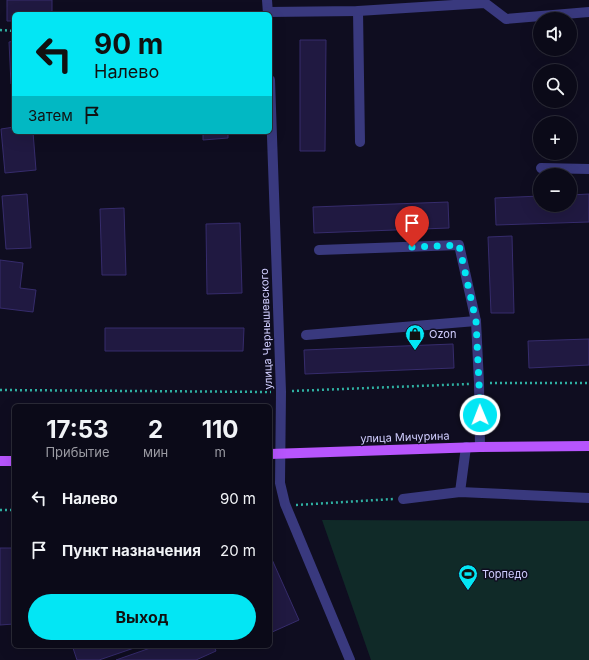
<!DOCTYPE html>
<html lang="ru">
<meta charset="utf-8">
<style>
body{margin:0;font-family:Inter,sans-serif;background:#191825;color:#f1f3f6;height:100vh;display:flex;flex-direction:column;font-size:15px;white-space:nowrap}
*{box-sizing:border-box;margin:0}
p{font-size:13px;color:#9a9aa2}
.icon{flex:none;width:22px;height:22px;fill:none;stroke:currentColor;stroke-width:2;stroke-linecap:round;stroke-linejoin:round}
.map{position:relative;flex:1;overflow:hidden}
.side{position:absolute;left:12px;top:404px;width:260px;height:244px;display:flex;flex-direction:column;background:#0b0a18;border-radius:6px;box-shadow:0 4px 16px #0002,0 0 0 1px #2b2b37}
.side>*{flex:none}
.banner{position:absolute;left:12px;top:12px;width:260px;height:122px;border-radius:6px;box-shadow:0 4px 16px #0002,0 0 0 1px #2b2b37;background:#03e6f4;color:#111;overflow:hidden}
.buttons{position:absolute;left:533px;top:12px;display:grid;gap:8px}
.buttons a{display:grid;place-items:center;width:44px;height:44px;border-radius:50%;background:#0b0a18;box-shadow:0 4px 16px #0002,0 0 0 1px #2b2b37;font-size:20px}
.pin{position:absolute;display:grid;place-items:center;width:34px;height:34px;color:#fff;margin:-41px -17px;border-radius:50% 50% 50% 0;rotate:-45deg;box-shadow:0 0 4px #0007}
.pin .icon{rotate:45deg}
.me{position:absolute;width:44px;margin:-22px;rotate:359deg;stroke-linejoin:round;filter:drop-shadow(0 0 3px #0008)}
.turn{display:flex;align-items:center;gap:14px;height:84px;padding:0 16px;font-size:18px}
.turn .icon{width:52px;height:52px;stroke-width:2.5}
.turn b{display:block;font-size:28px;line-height:34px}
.then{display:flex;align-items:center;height:38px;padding:0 16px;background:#0003;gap:8px;font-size:15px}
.eta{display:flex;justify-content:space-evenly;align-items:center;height:68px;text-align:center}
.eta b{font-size:24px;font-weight:700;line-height:28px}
.button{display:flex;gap:8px;margin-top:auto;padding:8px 16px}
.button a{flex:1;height:46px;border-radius:24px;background:#03e6f4;color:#111;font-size:16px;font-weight:700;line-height:46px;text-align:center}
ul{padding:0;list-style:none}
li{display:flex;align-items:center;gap:12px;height:52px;padding:0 16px}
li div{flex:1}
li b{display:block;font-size:15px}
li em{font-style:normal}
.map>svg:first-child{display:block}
</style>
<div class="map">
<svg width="589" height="660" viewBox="0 0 589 660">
<rect width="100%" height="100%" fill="#0f0d20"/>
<!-- green -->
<polygon fill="#102a28" points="322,520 589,521 589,660 371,660"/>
<!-- building -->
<g fill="#201941" stroke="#362c6c">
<polygon points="7,0 52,0 52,14 14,14 14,21 7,21"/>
<polygon points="300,40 326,40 325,151 300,151"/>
<polygon points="14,41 14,84 11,84 9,42"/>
<polygon points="14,127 14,132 33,132 36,170 5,173 1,129"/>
<polygon points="203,132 228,132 228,138 203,140"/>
<polygon points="27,194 31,248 6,249 2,196"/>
<polygon points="589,194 589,222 496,225 495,198 540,196 540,205 570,205 570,195"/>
<polygon points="448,202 449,228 314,233 313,207"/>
<polygon points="124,208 126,275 102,275 100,209"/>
<polygon points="240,223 242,293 207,294 206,224"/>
<polygon points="512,236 514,313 491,313 488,237"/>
<polygon points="0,260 23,263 20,288 36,290 33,312 0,308"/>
<polygon points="105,328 244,328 243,351 105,351"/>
<polygon points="589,339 589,365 529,368 528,341"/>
<polygon points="453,344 454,368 305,374 304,350"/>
<polygon points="0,548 14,548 14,624 0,625"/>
<polygon points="270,555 299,620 270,633"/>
<polygon points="80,646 140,646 99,660 77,660 73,648"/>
<polygon points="156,646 214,646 216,651 196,660 116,660"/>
</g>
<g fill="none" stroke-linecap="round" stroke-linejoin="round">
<!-- path -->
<g stroke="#2fb0a2" stroke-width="2.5" stroke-dasharray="2 3" stroke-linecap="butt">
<polyline points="0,30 14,31"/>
<polyline points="490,383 589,383"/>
<polyline points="0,390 271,392"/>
<polyline points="292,391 469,384"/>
<polyline points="296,505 393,499"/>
<polyline points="0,510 14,510"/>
</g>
<!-- minor -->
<g stroke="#39397e" stroke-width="10">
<polyline points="267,0 268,14"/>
<polyline points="358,11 360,142"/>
<polyline points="268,12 358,11 485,3 506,19 589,12"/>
<polyline points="270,80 281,392 280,483 285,504 350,660"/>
<polyline points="541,168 589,169"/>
<polyline points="319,250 459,245 476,321 479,383 480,447"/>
<polyline points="306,335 476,321"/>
<polyline points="460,492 466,447"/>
<polyline points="403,499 460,492 589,498"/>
</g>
<!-- major -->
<g stroke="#b755fd" stroke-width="10">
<polyline points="270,454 480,447 589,446"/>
<polyline points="0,461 14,461"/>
</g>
</g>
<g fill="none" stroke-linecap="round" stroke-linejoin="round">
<!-- route -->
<polyline stroke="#03e6f4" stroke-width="7" stroke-dasharray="0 12.6" points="412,247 459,245 476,321 479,383 480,415"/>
</g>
<!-- icons -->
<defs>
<symbol id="shop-pin" viewBox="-11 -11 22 30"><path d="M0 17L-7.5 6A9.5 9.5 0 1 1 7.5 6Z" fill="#03e6f4" stroke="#0f0d20"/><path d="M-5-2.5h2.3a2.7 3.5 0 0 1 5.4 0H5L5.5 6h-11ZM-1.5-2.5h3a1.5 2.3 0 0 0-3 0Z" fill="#111"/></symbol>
<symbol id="stadium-pin" viewBox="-11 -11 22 30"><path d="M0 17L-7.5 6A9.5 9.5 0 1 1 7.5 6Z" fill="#03e6f4" stroke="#0f0d20"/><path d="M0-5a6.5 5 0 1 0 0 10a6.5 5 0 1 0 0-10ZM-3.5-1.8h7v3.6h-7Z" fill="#111"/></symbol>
</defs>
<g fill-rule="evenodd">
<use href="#shop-pin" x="404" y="323" width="22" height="30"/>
<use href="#stadium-pin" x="457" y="563" width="22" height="30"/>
</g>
<g text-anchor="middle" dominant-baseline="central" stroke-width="3" stroke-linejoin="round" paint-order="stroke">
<!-- street labels -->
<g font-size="11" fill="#d0cdfe" stroke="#0f0d20">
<text transform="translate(266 329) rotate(-92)">улица Чернышевского</text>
<text transform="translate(405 437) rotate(-2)">улица Мичурина</text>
</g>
<!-- poi labels -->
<g font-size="11" fill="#d0cdfe" stroke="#0f0d20" text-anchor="start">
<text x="429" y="334">Ozon</text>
<text x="482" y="574">Торпедо</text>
</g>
</g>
</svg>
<div class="buttons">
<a><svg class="icon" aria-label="sound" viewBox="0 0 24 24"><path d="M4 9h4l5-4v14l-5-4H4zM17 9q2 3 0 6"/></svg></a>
<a><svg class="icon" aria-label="search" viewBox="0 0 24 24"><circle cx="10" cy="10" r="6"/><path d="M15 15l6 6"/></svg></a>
<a>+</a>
<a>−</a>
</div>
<div class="pin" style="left:412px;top:247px;background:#d93025"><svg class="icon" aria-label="arrive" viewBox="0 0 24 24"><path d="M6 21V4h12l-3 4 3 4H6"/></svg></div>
<svg class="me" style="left:480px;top:415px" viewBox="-20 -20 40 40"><circle r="17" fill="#03e6f4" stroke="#fff" stroke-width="3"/><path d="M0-11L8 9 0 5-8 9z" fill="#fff"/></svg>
<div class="banner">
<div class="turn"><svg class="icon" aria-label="left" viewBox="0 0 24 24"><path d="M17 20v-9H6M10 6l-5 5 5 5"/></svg><div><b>90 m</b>Налево</div></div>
<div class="then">Затем<svg class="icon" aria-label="arrive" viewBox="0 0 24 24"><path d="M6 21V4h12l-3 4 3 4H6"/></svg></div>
</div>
<section class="side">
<div class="eta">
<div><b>17:53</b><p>Прибытие</p></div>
<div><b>2</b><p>мин</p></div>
<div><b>110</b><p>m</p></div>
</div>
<ul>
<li><svg class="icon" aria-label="left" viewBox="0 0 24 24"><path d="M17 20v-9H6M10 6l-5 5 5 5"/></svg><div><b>Налево</b></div><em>90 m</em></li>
<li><svg class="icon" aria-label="arrive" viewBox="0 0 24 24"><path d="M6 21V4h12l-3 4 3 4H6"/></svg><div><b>Пункт назначения</b></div><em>20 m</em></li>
</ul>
<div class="button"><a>Выход</a></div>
</section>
</div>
